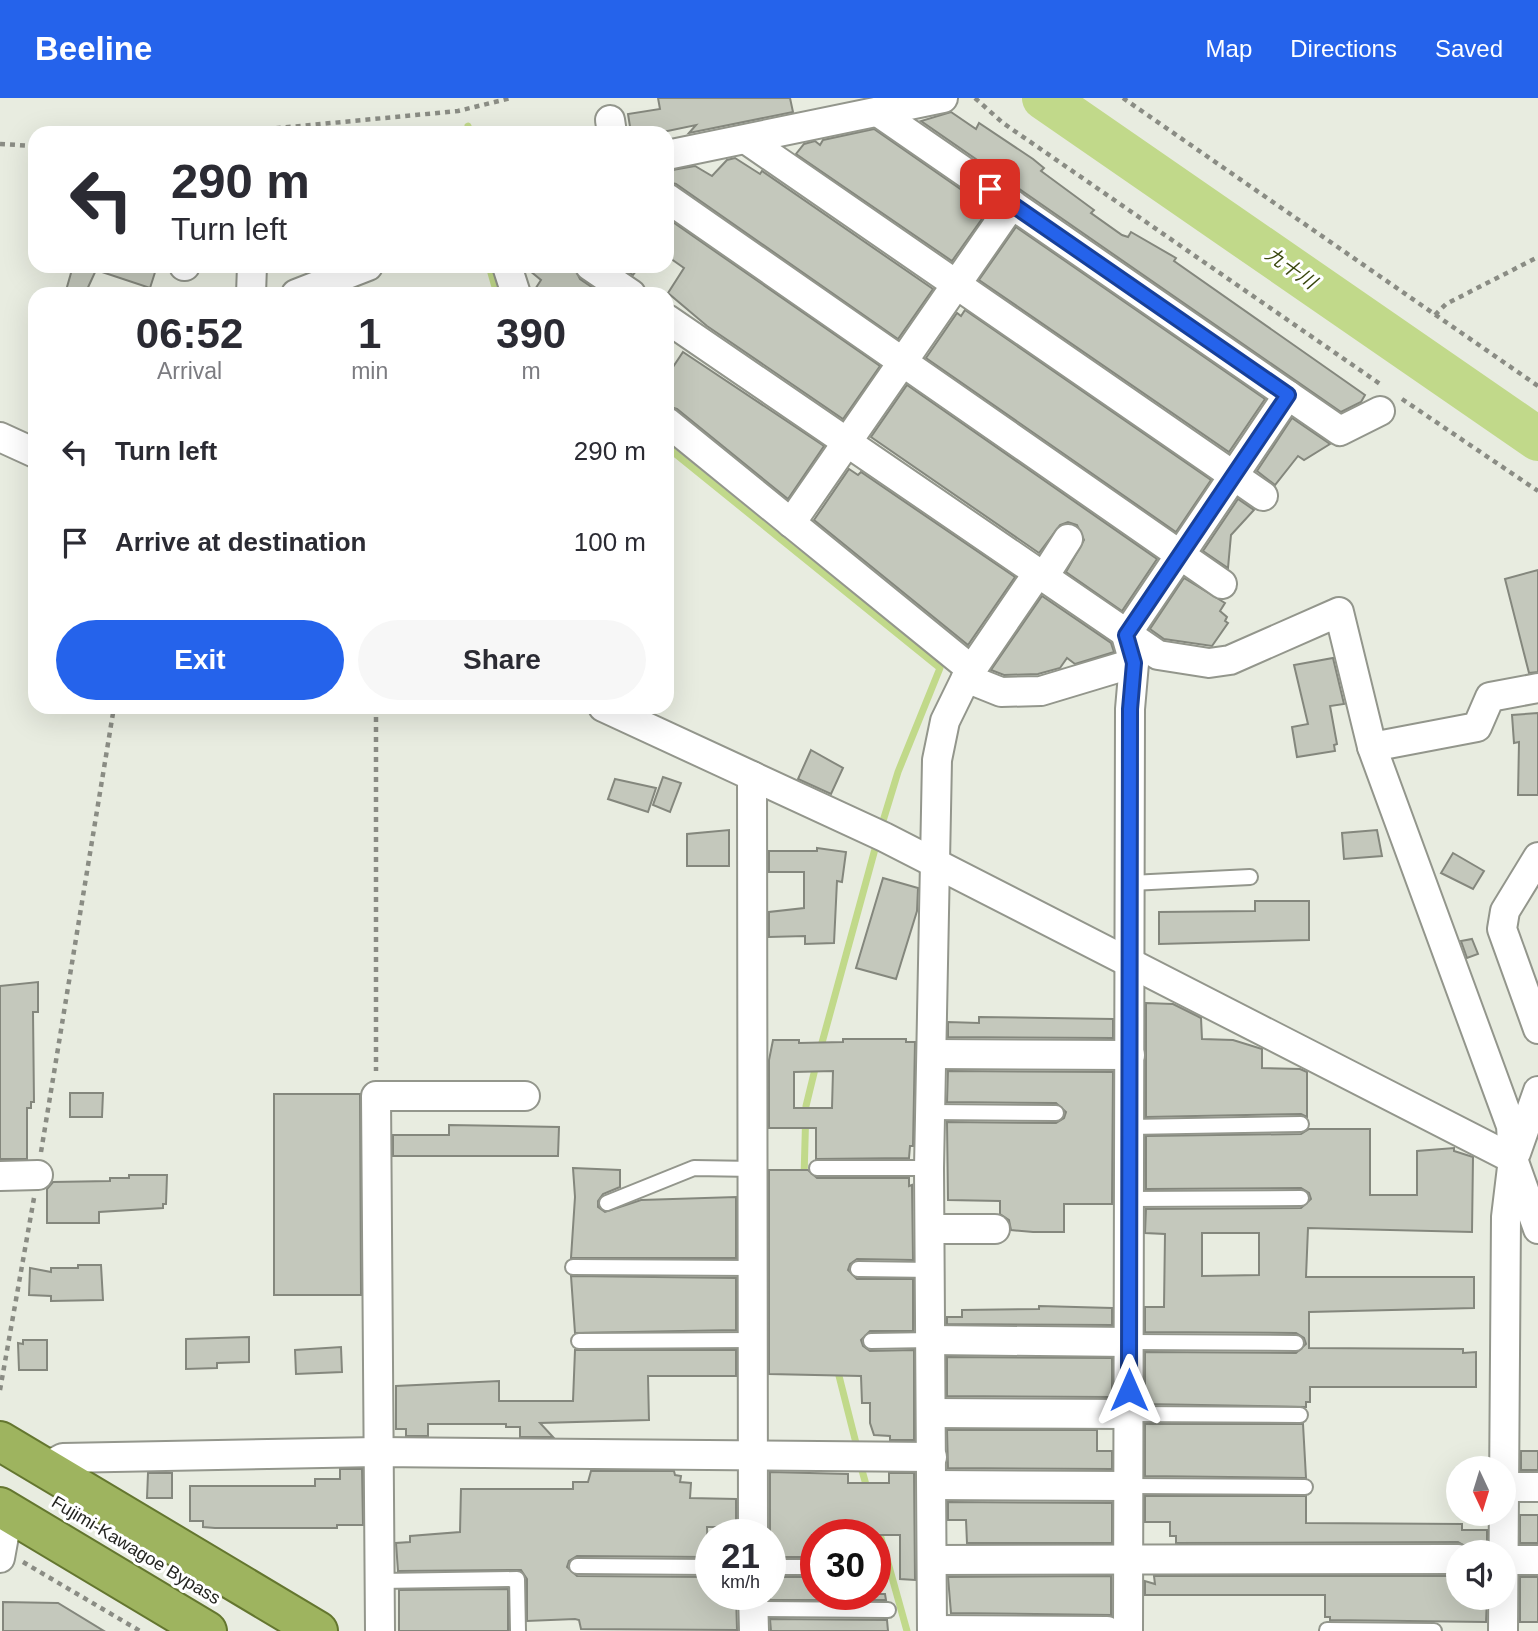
<!DOCTYPE html>
<meta charset="utf-8">
<style>
body{margin:0;font-family:Helvetica,"Noto Sans JP",sans-serif;background:#f7f7f7;color:#2b2b33;height:100vh;display:flex;flex-direction:column;font-size:26px;white-space:nowrap}
*{box-sizing:border-box;margin:0}
p{font-size:23px;color:#7c7c81}
.icon{flex:none;width:38px;height:38px;fill:none;stroke:currentColor;stroke-width:2;stroke-linecap:round;stroke-linejoin:round}
.map{position:relative;flex:1;overflow:hidden}
.panel{position:absolute;left:28px;top:189px;width:646px;height:427px;display:flex;flex-direction:column;background:#fff;border-radius:21px;box-shadow:0 7px 28px #0002}
.panel>*{flex:none}
.hud{position:absolute;left:28px;top:28px;width:646px;height:147px;border-radius:21px;box-shadow:0 7px 28px #0002;background:#fff;color:#2b2b33;overflow:hidden}
.needle{width:46px;rotate:176deg}
.buttons{position:absolute;left:1446px;top:1358px;display:grid;gap:14px}
.buttons a{display:grid;place-items:center;width:70px;height:70px;border-radius:50%;background:#fff;box-shadow:0 7px 28px #0002;font-size:35px}
.speed{position:absolute;left:695px;top:1421px;display:flex;gap:14px;font-size:35px;font-weight:700;text-align:center}
.speed>*{display:grid;place-content:center;width:91px;height:91px;border-radius:50%;background:#fff;box-shadow:0 7px 28px #0002;line-height:1}
.speed small{font-size:18px;font-weight:400}
.speed .limit{border:10px solid #d22;background:#fff;color:#111}
.pin{position:absolute;display:grid;place-items:center;width:60px;height:60px;color:#fff;margin:-30px;border-radius:14px;box-shadow:0 4px 10px #0006}
.me{position:absolute;width:77px;margin:-38px;rotate:0deg;stroke-linejoin:round;filter:drop-shadow(0 0 5px #0008)}
.turn{display:flex;align-items:center;gap:24px;height:147px;padding:0 28px;font-size:32px}
.turn .icon{width:91px;height:91px;stroke-width:2.5}
.turn b{display:block;font-size:49px;line-height:60px}
.eta{display:flex;justify-content:space-evenly;align-items:center;height:119px;text-align:center}
.eta b{font-size:42px;font-weight:700;line-height:49px}
.primary-button{display:flex;gap:14px;margin-top:auto;padding:14px 28px}
.primary-button a{flex:1;height:80px;border-radius:42px;background:#2563eb;color:#fff;font-size:28px;font-weight:700;line-height:80px;text-align:center}
.primary-button a+a{background:#f7f7f7;color:#2b2b33}
ul{padding:0;list-style:none}
li{display:flex;align-items:center;gap:21px;height:91px;padding:0 28px}
li div{flex:1}
li b{display:block;font-size:26px}
li em{font-style:normal}
header{display:flex;align-items:center;gap:42px;box-sizing:border-box;height:98px;padding:0 35px;background:#2563eb;color:#fff}
header strong{font-size:33px}
nav{display:flex;gap:38px;margin-inline-start:auto;font-size:24px}
.map>svg:first-child{display:block}
</style>
<header>
<strong>Beeline</strong>
<nav><a>Map</a><a>Directions</a><a>Saved</a></nav>
</header>
<div class="map">
<svg width="1538" height="1533" viewBox="0 0 1538 1533">
<rect width="100%" height="100%" fill="#e8ece0"/>
<g fill="none" stroke-linecap="round" stroke-linejoin="round">
<!-- stream -->
<g stroke="#c1d98a" stroke-width="7">
<polyline points="468,28 470,35"/>
<polyline points="489,168 497,196"/>
<polyline points="667,349 940,570 898,674 883,723"/>
<polyline points="820,952 875,751"/>
<polyline points="804,1080 806,1008 816,967"/>
<polyline points="837,1270 858,1353"/>
<polyline points="860,1365 868,1394"/>
<polyline points="878,1429 907,1533"/>
</g>
<!-- river -->
<polyline stroke="#c1d98a" stroke-width="44" points="1044,0 1538,341"/>
</g>
<!-- building -->
<g fill="#c4c8bc" stroke="#84877d" stroke-width="2" fill-rule="evenodd">
<polygon points="658,0 790,0 793,14 689,35 696,27 658,35 631,35 628,16 660,11"/>
<polygon points="951,14 976,31 979,25 1033,61 1044,70 1041,73 1094,112 1091,115 1122,137 1128,139 1131,134 1176,160 1174,163 1365,297 1361,304 1341,314 921,23"/>
<polygon points="874,31 989,111 952,163 796,56 804,46 815,43 820,47 823,42"/>
<polygon points="735,60 760,76 762,73 933,191 898,241 676,86 667,84 667,73 695,68 712,78 727,62"/>
<polygon points="667,120 880,268 843,321 707,228 668,195 684,170 667,158"/>
<polygon points="1016,129 1265,301 1229,354 979,182"/>
<polygon points="73,168 157,168 150,190 96,172 85,196 65,196"/>
<polygon points="524,168 574,168 580,181 602,196 532,196 541,182"/>
<polygon points="619,168 640,168 633,177"/>
<polygon points="965,212 1211,382 1176,434 926,260 957,215 961,218"/>
<polygon points="683,254 824,348 788,401 677,311 667,308 667,278"/>
<polygon points="907,287 1157,461 1122,513 1066,474 1084,442 1077,427 1068,424 1060,427 1039,455 871,339"/>
<polygon points="1292,320 1330,346 1304,362 1298,358 1275,387 1257,373"/>
<polygon points="849,371 858,377 861,374 1015,479 968,547 814,422"/>
<polygon points="1238,401 1254,412 1231,437 1228,470 1203,453"/>
<polygon points="1538,472 1538,574 1529,575 1505,481"/>
<polygon points="1184,480 1225,505 1220,513 1227,519 1225,523 1228,525 1212,548 1164,541 1150,531"/>
<polygon points="1042,498 1111,545 1114,554 1075,566 1067,560 1060,570 1038,576 1004,577 991,572"/>
<polygon points="1333,560 1344,606 1330,608 1337,646 1334,647 1335,653 1297,659 1292,629 1308,626 1294,567"/>
<polygon points="1538,615 1538,697 1518,697 1519,644 1514,645 1512,617"/>
<polygon points="811,652 843,670 831,696 798,681"/>
<polygon points="663,679 681,685 670,714 653,707"/>
<polygon points="615,681 656,690 648,714 608,701"/>
<polygon points="729,732 729,768 687,768 687,736"/>
<polygon points="1377,732 1382,758 1344,761 1342,735"/>
<polygon points="817,750 846,754 842,784 837,783 834,845 805,846 805,838 769,839 769,814 804,810 804,774 769,774 769,753 817,753"/>
<polygon points="1453,755 1484,773 1473,791 1441,775"/>
<polygon points="883,780 918,790 917,813 896,881 856,870"/>
<polygon points="1255,803 1309,803 1309,842 1159,846 1159,814 1255,813"/>
<polygon points="1472,841 1478,856 1467,860 1461,843"/>
<polygon points="38,884 38,914 33,914 34,1004 31,1004 31,1010 27,1010 27,1061 0,1061 0,888"/>
<polygon points="1146,905 1173,906 1201,920 1202,941 1233,942 1262,951 1262,970 1300,971 1307,974 1307,1019 1301,1016 1146,1019"/>
<polygon points="979,919 1113,921 1113,940 948,939 948,924 979,925"/>
<path d="M843,941H906V944H915L913,1048H910L909,1060L816,1061V1030H769V962L773,942H799V945L843,944ZM833,973L832,1010H794V974Z"/>
<polygon points="948,973 1113,974 1112,1106 1064,1106 1064,1134 1033,1134 1011,1132 1009,1122 1000,1116 1000,1103 948,1102 947,1024 1056,1025 1064,1020 1066,1014 1056,1005 947,1004"/>
<polygon points="70,995 103,995 102,1019 70,1019"/>
<polygon points="274,996 360,996 361,1197 274,1197"/>
<polygon points="449,1027 559,1029 558,1058 393,1058 393,1037 449,1037"/>
<path d="M1309,1031H1370V1097H1417V1053L1454,1050V1053L1473,1059L1472,1134L1308,1130L1306,1179H1474V1210L1309,1214V1250L1463,1251V1255L1476,1254V1289H1310V1304H1306V1309L1145,1306V1254L1296,1255L1306,1246L1304,1240L1296,1235L1145,1234V1209H1164L1165,1136L1145,1135L1146,1111L1301,1110L1311,1101L1309,1095L1301,1090L1146,1091V1038L1301,1036ZM1202,1135H1259V1177L1202,1178Z"/>
<polygon points="573,1070 620,1072 620,1089 603,1096 598,1103 598,1109 605,1114 641,1102 736,1099 736,1160 571,1160 575,1099"/>
<polygon points="769,1072 808,1072 817,1080 909,1080 909,1088 912,1087 913,1162 857,1161 850,1166 848,1172 857,1181 913,1181 913,1233 870,1233 861,1242 863,1248 870,1253 914,1252 914,1342 890,1342 890,1338 874,1337 870,1325 870,1305 862,1305 861,1278 769,1276"/>
<polygon points="129,1077 167,1077 166,1106 163,1106 163,1110 99,1114 99,1125 47,1125 47,1091 53,1084 110,1083 110,1080 129,1080"/>
<polygon points="78,1167 101,1167 103,1202 51,1203 51,1198 29,1197 30,1170 51,1174 51,1170 78,1170"/>
<polygon points="571,1178 736,1180 736,1232 575,1235"/>
<polygon points="1039,1208 1112,1210 1112,1227 947,1226 947,1219 962,1219 962,1212 1039,1211"/>
<polygon points="249,1239 249,1264 217,1265 217,1270 186,1271 186,1241"/>
<polygon points="23,1242 47,1242 47,1272 19,1272 18,1245 23,1246"/>
<polygon points="341,1249 342,1274 296,1276 295,1252"/>
<polygon points="575,1252 736,1252 736,1278 648,1278 649,1322 540,1325 553,1339 520,1339 520,1329 506,1329 506,1326 428,1326 428,1338 406,1338 406,1331 396,1331 396,1288 499,1283 499,1303 573,1303"/>
<polygon points="947,1259 1112,1260 1112,1299 947,1298"/>
<polygon points="1145,1326 1303,1326 1306,1380 1145,1378"/>
<polygon points="947,1332 1097,1332 1097,1353 1112,1353 1112,1371 948,1370"/>
<rect x="1521" y="1353" width="17" height="19"/>
<polygon points="340,1371 362,1371 363,1427 337,1427 337,1430 215,1430 203,1429 203,1423 190,1423 190,1388 315,1388 315,1381 340,1381"/>
<polygon points="591,1373 674,1373 675,1377 681,1378 680,1384 691,1385 690,1400 736,1401 736,1429 707,1429 708,1459 577,1458 569,1463 567,1469 577,1478 708,1479 708,1496 736,1496 737,1532 581,1531 579,1522 575,1521 527,1523 527,1481 521,1472 398,1473 396,1445 410,1444 410,1438 460,1434 461,1391 573,1391 573,1384 588,1384"/>
<polygon points="770,1374 848,1376 848,1385 889,1385 889,1375 914,1375 915,1482 900,1481 900,1437 812,1437 813,1459 770,1459"/>
<polygon points="148,1375 172,1375 172,1400 147,1400"/>
<polygon points="1145,1398 1306,1398 1306,1425 1462,1426 1462,1432 1487,1432 1487,1452 1472,1452 1458,1444 1176,1445 1176,1438 1170,1438 1170,1424 1145,1424"/>
<polygon points="948,1404 1112,1405 1112,1445 967,1445 966,1422 948,1422"/>
<rect x="1520" y="1417" width="18" height="28"/>
<polygon points="1111,1478 1111,1517 951,1515 948,1479"/>
<polygon points="1154,1478 1458,1478 1458,1500 1487,1500 1486,1524 1330,1522 1330,1519 1325,1519 1325,1497 1145,1497 1145,1483 1155,1486"/>
<polygon points="770,1479 814,1479 816,1496 885,1496 886,1502 770,1502"/>
<rect x="1520" y="1479" width="18" height="45"/>
<polygon points="508,1491 508,1533 399,1533 399,1492"/>
<polygon points="3,1504 58,1505 104,1533 3,1533"/>
<polygon points="770,1521 887,1522 888,1533 771,1533"/>
</g>
<g fill="none" stroke-linecap="round" stroke-linejoin="round">
<defs>
<g id="service">
<polyline points="1131,785 1250,779"/>
<polyline points="931,1014 1056,1015"/>
<polyline points="1130,1029 1301,1026"/>
<polyline points="817,1070 929,1070"/>
<polyline points="1130,1101 1301,1100"/>
<polyline points="607,1105 694,1070 754,1071"/>
<polyline points="573,1169 753,1170"/>
<polyline points="858,1171 932,1172"/>
<polyline points="579,1243 753,1242"/>
<polyline points="871,1243 931,1242"/>
<polyline points="1129,1244 1296,1245"/>
<polyline points="1129,1316 1300,1317"/>
<polyline points="1128,1388 1305,1389"/>
<polyline points="577,1468 710,1469"/>
<polyline points="770,1469 816,1469"/>
<polyline points="380,1483 517,1481 518,1533"/>
<polyline points="754,1511 888,1512"/>
<polyline points="1327,1532 1434,1533"/>
</g>
<g id="minor">
<polyline points="878,14 1340,333 1380,313"/>
<polyline points="610,22 612,35"/>
<polyline points="747,42 1263,398"/>
<polyline points="667,57 943,0"/>
<polyline points="667,100 1222,486"/>
<polyline points="184,168 185,168"/>
<polyline points="507,168 516,196"/>
<polyline points="590,168 631,196"/>
<polyline points="251,196 252,168"/>
<polyline points="296,196 368,168"/>
<polyline points="667,221 1158,557 1209,565 1230,562 1339,514 1372,649 1511,1028 1513,1061 1506,1119 1503,1533"/>
<polyline points="667,324 972,572"/>
<polyline points="0,339 35,355"/>
<polyline points="791,425 1012,106"/>
<polyline points="1043,480 1068,441"/>
<polyline points="966,580 1001,594 1041,593 1134,565"/>
<polyline points="603,609 884,739 1513,1061 1538,1131"/>
<polyline points="1372,649 1477,629 1490,599 1538,590"/>
<polyline points="752,678 753,1437"/>
<polyline points="1538,759 1505,813 1502,831 1538,931"/>
<polyline points="933,956 1130,957"/>
<polyline points="1516,1055 1538,993"/>
<polyline points="0,1078 38,1077"/>
<polyline points="931,1131 995,1131"/>
<polyline points="931,1242 1129,1244"/>
<polyline points="931,1315 1129,1316"/>
<polyline points="44,1370 63,1360 377,1354 932,1359"/>
<polyline points="932,1387 1128,1388"/>
<polyline points="1506,1389 1538,1389"/>
<polyline points="0,1460 4,1438"/>
<polyline points="932,1462 1458,1461"/>
<polyline points="1503,1462 1538,1462"/>
<polyline points="753,1496 754,1533"/>
<polyline points="932,1532 1107,1533"/>
<polyline points="380,1533 376,998 525,998"/>
<polyline points="932,1533 929,1070 937,662 945,623 966,580 1037,476"/>
<polyline points="1128,1533 1130,611 1134,565 1126,537 1288,297"/>
</g>
<g id="trunk">
<polyline points="0,1343 318,1533"/>
<polyline points="0,1409 207,1533"/>
</g>
</defs>
<!-- service casing -->
<use href="#service" stroke="#93968c" stroke-width="18"/>
<!-- minor casing -->
<use href="#minor" stroke="#93968c" stroke-width="32"/>
<!-- trunk casing -->
<use href="#trunk" stroke="#64762f" stroke-width="42"/>
<!-- path -->
<g stroke="#8a8c84" stroke-width="4.5" stroke-dasharray="5 5" stroke-linecap="butt">
<polyline points="975,0 1003,25 1383,288"/>
<polyline points="1123,0 1538,288"/>
<polyline points="226,35 458,13 511,0"/>
<polyline points="0,46 35,48"/>
<polyline points="1435,217 1446,206 1538,159"/>
<polyline points="1402,301 1538,393"/>
<polyline points="376,609 376,973"/>
<polyline points="41,1054 114,609"/>
<polyline points="0,1292 34,1100"/>
<polyline points="23,1464 140,1533"/>
</g>
<!-- service -->
<use href="#service" stroke="#fff" stroke-width="14"/>
<!-- minor -->
<use href="#minor" stroke="#fff" stroke-width="28"/>
<!-- trunk -->
<use href="#trunk" stroke="#9eb45f" stroke-width="38"/>
</g>
<g fill="none" stroke-linecap="round" stroke-linejoin="round">
<defs>
<polyline id="route" points="990,91 1288,297 1126,537 1134,565 1130,611 1129,1292"/>
</defs>
<!-- route casing -->
<use href="#route" stroke="#184099" stroke-width="18"/>
<!-- route -->
<use href="#route" stroke="#2563eb" stroke-width="12"/>
</g>
<g text-anchor="middle" dominant-baseline="central" stroke-width="6" stroke-linejoin="round" paint-order="stroke">
<!-- street labels -->
<g font-size="18" fill="#242521" stroke="#fff">
<text transform="translate(136 1452) rotate(31)">Fujimi-Kawagoe Bypass</text>
</g>
<!-- water labels -->
<g font-size="19" font-style="italic" fill="#39470d" stroke="#fff">
<text transform="translate(1291 170) rotate(35)">九十川</text>
</g>
</g>
</svg>
<div class="buttons">
<a><svg class="needle" viewBox="-14 -14 28 28"><path d="M0-13l5 13h-10z" fill="#e53935"/><path d="M0 13l5-13h-10z" fill="#7c7c81"/></svg></a>
<a><svg class="icon" aria-label="sound" viewBox="0 0 24 24"><path d="M4 9h4l5-4v14l-5-4H4zM17 9q2 3 0 6"/></svg></a>
</div>
<div class="speed"><div>21<small>km/h</small></div><div class="limit">30</div></div>
<div class="pin" style="left:990px;top:91px;background:#d93025"><svg class="icon" aria-label="arrive" viewBox="0 0 24 24"><path d="M6 21V4h12l-3 4 3 4H6"/></svg></div>
<svg class="me" style="left:1129px;top:1292px" viewBox="-20 -20 40 40"><path d="M0-17L14 15 0 8-14 15z" fill="#2563eb" stroke="#fff" stroke-width="4"/></svg>
<div class="hud">
<div class="turn"><svg class="icon" aria-label="left" viewBox="0 0 24 24"><path d="M17 20v-9H6M10 6l-5 5 5 5"/></svg><div><b>290 m</b>Turn left</div></div>
</div>
<section class="panel">
<div class="eta">
<div><b>06:52</b><p>Arrival</p></div>
<div><b>1</b><p>min</p></div>
<div><b>390</b><p>m</p></div>
</div>
<ul>
<li><svg class="icon" aria-label="left" viewBox="0 0 24 24"><path d="M17 20v-9H6M10 6l-5 5 5 5"/></svg><div><b>Turn left</b></div><em>290 m</em></li>
<li><svg class="icon" aria-label="arrive" viewBox="0 0 24 24"><path d="M6 21V4h12l-3 4 3 4H6"/></svg><div><b>Arrive at destination</b></div><em>100 m</em></li>
</ul>
<div class="primary-button"><a>Exit</a><a>Share</a></div>
</section>
</div>
